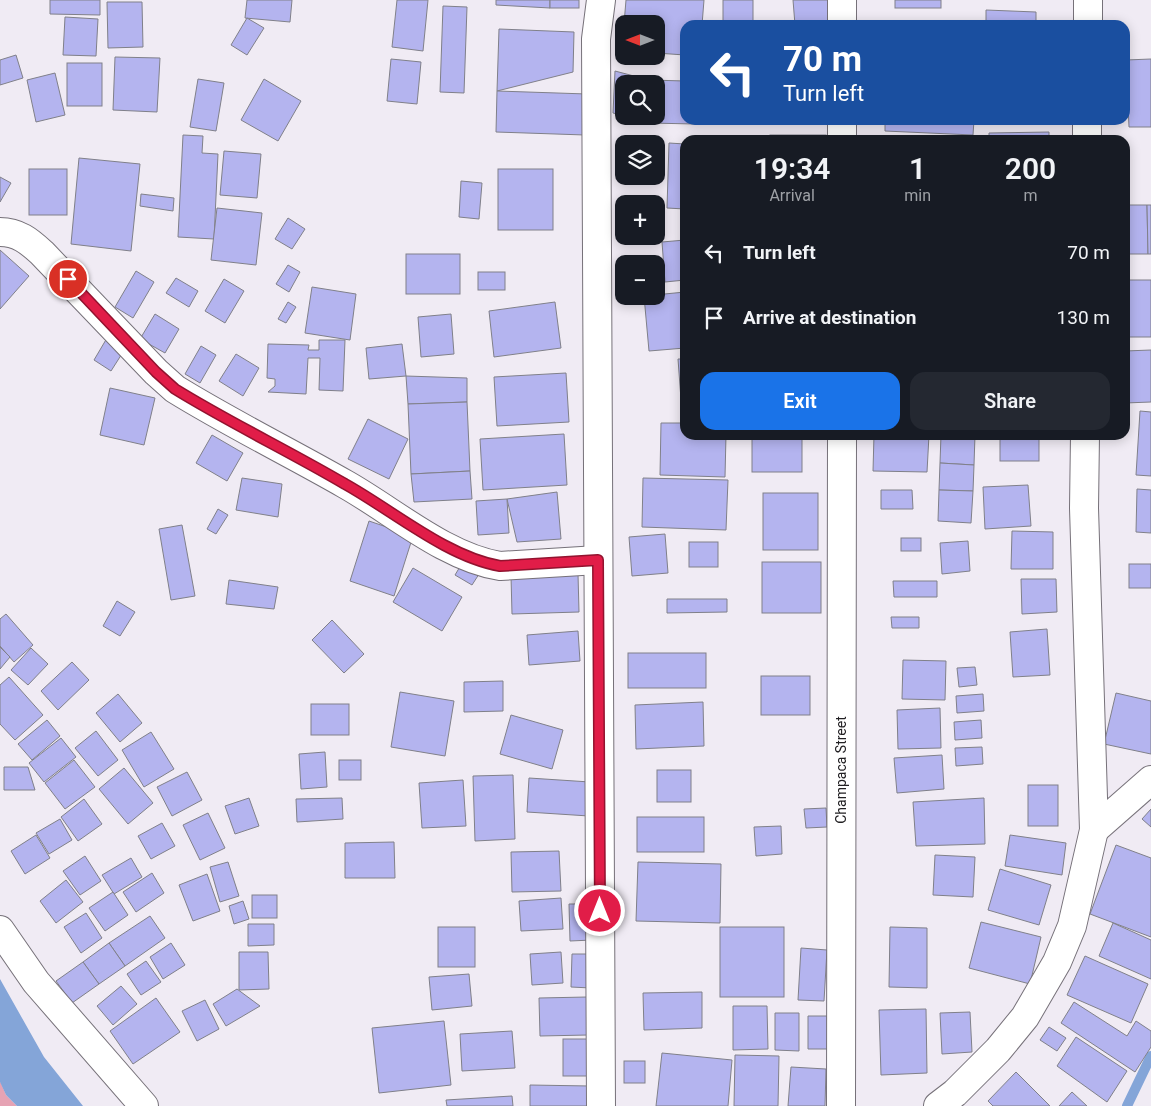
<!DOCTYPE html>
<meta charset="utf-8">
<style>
body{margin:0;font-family:Roboto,sans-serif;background:#242831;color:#f1f3f6;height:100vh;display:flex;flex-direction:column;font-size:19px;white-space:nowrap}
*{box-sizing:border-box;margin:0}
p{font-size:16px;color:#9ea1a6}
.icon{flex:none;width:28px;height:28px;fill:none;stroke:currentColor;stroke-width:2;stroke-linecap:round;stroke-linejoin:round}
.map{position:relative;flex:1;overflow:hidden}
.drawer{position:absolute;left:680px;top:135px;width:450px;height:305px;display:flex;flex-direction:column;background:#171b24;border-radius:15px;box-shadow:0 2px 12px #0003}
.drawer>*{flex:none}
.guide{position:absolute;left:680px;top:20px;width:450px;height:105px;border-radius:15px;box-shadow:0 2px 12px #0003;background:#1a4fa0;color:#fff;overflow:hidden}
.needle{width:32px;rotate:270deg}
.buttons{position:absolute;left:615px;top:15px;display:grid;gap:10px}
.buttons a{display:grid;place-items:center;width:50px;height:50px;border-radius:10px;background:#171b24;box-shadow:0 2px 12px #0003;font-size:25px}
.pin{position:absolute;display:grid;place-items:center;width:42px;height:42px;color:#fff;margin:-21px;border:2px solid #fff;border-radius:50%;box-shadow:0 1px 5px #0007}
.me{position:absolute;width:55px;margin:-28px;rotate:0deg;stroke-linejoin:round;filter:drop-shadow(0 0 4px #0008)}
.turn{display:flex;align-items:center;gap:18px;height:105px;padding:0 20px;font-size:22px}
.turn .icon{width:65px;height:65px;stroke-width:2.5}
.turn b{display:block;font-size:35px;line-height:42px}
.eta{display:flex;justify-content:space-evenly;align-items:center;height:85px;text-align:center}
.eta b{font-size:30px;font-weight:600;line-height:35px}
.action{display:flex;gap:10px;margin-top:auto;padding:10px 20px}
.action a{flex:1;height:58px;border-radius:15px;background:#1a73e8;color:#fff;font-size:20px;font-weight:600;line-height:58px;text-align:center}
.action a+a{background:#242831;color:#f1f3f6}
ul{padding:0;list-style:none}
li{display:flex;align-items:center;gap:15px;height:65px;padding:0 20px}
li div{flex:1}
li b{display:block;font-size:19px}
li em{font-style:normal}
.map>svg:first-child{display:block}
</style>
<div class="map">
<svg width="1151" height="1106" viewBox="0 0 1151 1106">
<rect width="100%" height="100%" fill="#f0ebf4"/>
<!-- forest -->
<polygon fill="#e6a3b4" points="0,1081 6,1095 17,1106 0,1106"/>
<!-- water -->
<polygon fill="#84a5d8" points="0,979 44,1057 83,1106 17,1106 6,1095 0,1082"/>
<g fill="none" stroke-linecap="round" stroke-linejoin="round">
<!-- stream -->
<polyline stroke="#84a5d8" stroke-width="10" points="1127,1106 1151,1056"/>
</g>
<!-- building -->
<g fill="#b4b4ef" stroke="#808089">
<polygon points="50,0 100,0 100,15 50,14"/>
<polygon points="247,0 292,0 290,22 245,18"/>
<polygon points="397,0 428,0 423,51 392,47"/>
<polygon points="496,0 550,0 550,8 496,5"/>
<rect x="550" y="0" width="29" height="8"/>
<polygon points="626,0 704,0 702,25 685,25 685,55 656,53 656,24 624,24"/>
<rect x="723" y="0" width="30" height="25"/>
<polygon points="793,0 831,0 832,25 795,25"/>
<rect x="895" y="0" width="46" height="8"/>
<polygon points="107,2 142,2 143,47 108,48"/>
<polygon points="443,6 467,7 464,93 440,92"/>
<polygon points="986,10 1036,12 1036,25 986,25"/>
<polygon points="65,17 98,19 96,56 63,55"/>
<polygon points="247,18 264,28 247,55 231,45"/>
<polygon points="499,29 574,32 573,72 497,91"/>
<polygon points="16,55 23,78 0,85 0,60"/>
<polygon points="115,57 160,58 157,112 113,110"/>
<polygon points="391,59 421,62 417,104 387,101"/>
<polygon points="1151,59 1151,127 1129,127 1126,60"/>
<rect x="67" y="63" width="35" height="43"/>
<polygon points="615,71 649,80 649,84 624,84 624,116 613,113"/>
<polygon points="55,73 65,115 36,122 27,80"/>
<polygon points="198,79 224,83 216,131 190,127"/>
<polygon points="264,79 301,101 278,141 241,120"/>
<polygon points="649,80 685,81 685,120 695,120 695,124 648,123 648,116 656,116 656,84 649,84"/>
<polygon points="497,91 587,94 585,135 496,132"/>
<polygon points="624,116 648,116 648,123"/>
<polygon points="885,120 974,120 973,135 885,131"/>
<polygon points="1049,132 1049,140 989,140 989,133"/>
<polygon points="183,135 203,136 202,153 218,154 214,239 178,237"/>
<rect x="770" y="135" width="56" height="5"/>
<polygon points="669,143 685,144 685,209 667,208"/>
<polygon points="224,151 261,154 257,198 220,195"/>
<polygon points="79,158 140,164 131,251 71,244"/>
<rect x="29" y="169" width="38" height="46"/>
<rect x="498" y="169" width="55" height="61"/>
<polygon points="0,177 11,183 0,202"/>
<polygon points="461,181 482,183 479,219 459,217"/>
<polygon points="141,194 174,198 173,211 140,206"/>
<polygon points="617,201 659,201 659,232 656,232 656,204 624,204 624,232 617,232"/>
<polygon points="1125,205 1147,205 1148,254 1125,254"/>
<polygon points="1147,205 1151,205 1151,254 1148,254"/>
<polygon points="217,208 262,213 256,265 211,260"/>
<polygon points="288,218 305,229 292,249 275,239"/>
<polygon points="685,240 685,280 665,282 662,242"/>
<polygon points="0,250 29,276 0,309"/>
<rect x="406" y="254" width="54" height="40"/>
<polygon points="288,265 300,272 289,292 276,284"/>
<polygon points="136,271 154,282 133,318 115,307"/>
<rect x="478" y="272" width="27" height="18"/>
<polygon points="176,278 198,291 189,307 166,293"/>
<polygon points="224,279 244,291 225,323 205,311"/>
<rect x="1125" y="280" width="26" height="57"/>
<polygon points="312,287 356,294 350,340 305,333"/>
<polygon points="685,292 685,348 649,351 644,296"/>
<polygon points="288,302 296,307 286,323 278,319"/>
<polygon points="555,302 561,348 494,357 489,311"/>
<polygon points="155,314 179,329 165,353 140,339"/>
<polygon points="451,314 454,354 421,357 418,317"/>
<polygon points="107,338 125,349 111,371 94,360"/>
<polygon points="319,340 345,340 343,391 319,390 320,358 308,358 306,394 268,392 275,386 275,379 267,378 268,344 309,345 308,350 319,350"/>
<polygon points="402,344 406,376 369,379 366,348"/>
<polygon points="201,346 216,355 200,383 185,374"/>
<polygon points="1151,350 1151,402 1125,403 1125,351"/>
<polygon points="236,354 259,368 243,396 219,381"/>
<polygon points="678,359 685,359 685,413 682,413"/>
<polygon points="566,373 569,422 497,426 494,377"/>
<polygon points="406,376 467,378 467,402 408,404"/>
<polygon points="110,388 155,398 144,445 100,435"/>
<polygon points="467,402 470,471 411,474 408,404"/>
<polygon points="1140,411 1151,412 1151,476 1136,475"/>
<polygon points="368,419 408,439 389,479 348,459"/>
<polygon points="661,423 685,423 685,435 726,435 725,477 660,475"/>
<polygon points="564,434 567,485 483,490 480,439"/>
<polygon points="212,435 243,453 227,481 196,463"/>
<rect x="752" y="435" width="50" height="37"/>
<polygon points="874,435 929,435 927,472 873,471"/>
<polygon points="941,435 975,435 974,465 940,463"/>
<rect x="1000" y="435" width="39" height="26"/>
<polygon points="940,463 974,465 973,491 939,490"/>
<polygon points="470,471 472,499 414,502 411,474"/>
<polygon points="242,478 282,484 278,517 236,510"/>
<polygon points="643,478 728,480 726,530 642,527"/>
<polygon points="1028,485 1031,526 985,529 983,487"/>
<polygon points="1137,489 1151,490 1151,533 1136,532"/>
<polygon points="881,490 912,490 913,509 881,509"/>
<polygon points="939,490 973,491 971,523 938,521"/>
<polygon points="557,492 561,539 517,542 507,499"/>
<rect x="763" y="493" width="55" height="57"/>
<polygon points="507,499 509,533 478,535 476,501"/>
<polygon points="218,509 228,515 216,534 207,529"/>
<polygon points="369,521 413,536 394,596 350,581"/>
<polygon points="182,525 195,596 171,600 159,529"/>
<polygon points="1012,531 1053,532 1053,569 1011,569"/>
<polygon points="665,534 668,573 632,576 629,537"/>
<rect x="901" y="538" width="20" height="13"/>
<polygon points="968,541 970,571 942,574 940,543"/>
<rect x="689" y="542" width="29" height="25"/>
<polygon points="464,560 481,571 472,585 455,575"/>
<rect x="762" y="562" width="59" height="51"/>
<rect x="1129" y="564" width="22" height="24"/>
<polygon points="413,568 462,597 442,631 393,602"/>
<polygon points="578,574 579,612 512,614 511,576"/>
<polygon points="1021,579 1056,579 1057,612 1022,614"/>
<polygon points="229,580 278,587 274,609 226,604"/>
<polygon points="893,581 937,581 937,597 894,597"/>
<polygon points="667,599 727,599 727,612 667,613"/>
<polygon points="117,601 135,612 120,636 103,626"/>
<polygon points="6,614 33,645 14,662 0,646 0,619"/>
<polygon points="891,617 919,617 919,628 892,628"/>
<polygon points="332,620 364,654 344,673 312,640"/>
<polygon points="1047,629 1050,675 1013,677 1010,632"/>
<polygon points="578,631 580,661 529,665 527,635"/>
<polygon points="0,647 10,657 0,669"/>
<polygon points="31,648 48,664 28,685 11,670"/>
<rect x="628" y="653" width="78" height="35"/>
<polygon points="903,660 946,661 945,700 902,699"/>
<polygon points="72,662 89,680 58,710 41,691"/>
<polygon points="975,667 977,685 959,687 957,668"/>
<rect x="761" y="676" width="49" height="39"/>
<polygon points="9,677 43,715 15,740 0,724 0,685"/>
<polygon points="503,681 503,711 464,712 464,682"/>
<polygon points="400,692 454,701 445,756 391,747"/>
<polygon points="1116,693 1151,701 1151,754 1104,744"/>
<polygon points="118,694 142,723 120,742 96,713"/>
<polygon points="983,694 984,711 957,713 956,696"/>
<polygon points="703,702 704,746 636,749 635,705"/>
<rect x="311" y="704" width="38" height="31"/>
<polygon points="940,708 941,748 898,749 897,710"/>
<polygon points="511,715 563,730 552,769 500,754"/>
<polygon points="47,720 60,736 32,760 18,744"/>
<polygon points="981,720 982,738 955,740 954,722"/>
<polygon points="96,731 118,760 98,776 75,748"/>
<polygon points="151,732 174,769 144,787 122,750"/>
<polygon points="61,738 76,757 44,782 29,763"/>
<polygon points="982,747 983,764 956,766 955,748"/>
<polygon points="325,752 327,787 301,789 299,754"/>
<polygon points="942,755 944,789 897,793 894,758"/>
<polygon points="74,760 95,787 65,809 45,783"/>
<rect x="339" y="760" width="22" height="20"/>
<polygon points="4,767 28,767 35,790 4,790"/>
<polygon points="124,768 153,803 128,824 99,789"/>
<rect x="657" y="770" width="34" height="32"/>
<polygon points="187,772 202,800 172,816 157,787"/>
<polygon points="513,775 515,839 475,841 473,776"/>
<polygon points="529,778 590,782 589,816 527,812"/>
<polygon points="463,780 466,826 422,828 419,783"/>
<rect x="1028" y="785" width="30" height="41"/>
<polygon points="249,798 259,826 235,834 225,806"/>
<polygon points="342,798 343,819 297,822 296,799"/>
<polygon points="984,798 985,844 916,846 913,802"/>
<polygon points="84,799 102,824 78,841 61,817"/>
<polygon points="826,808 827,827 806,828 804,809"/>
<polygon points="1151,809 1151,827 1142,819"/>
<polygon points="208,813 225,848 200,860 183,825"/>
<rect x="637" y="817" width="67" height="35"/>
<polygon points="60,819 72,840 49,854 36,833"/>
<polygon points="162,823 175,846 151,859 138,836"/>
<polygon points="781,826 782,854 756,856 754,827"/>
<polygon points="36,835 50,858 25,874 11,851"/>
<polygon points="1010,835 1066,843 1062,875 1005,866"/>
<polygon points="394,842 395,878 345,878 345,843"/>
<polygon points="1116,845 1151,858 1151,937 1090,914"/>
<polygon points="559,851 561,891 512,892 511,852"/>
<polygon points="935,855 975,857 973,897 933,895"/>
<polygon points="85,856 101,881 80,895 63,871"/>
<polygon points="131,858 142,877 114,894 102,875"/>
<polygon points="228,862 239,896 220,902 210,867"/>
<polygon points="638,862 721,864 720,923 636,921"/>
<polygon points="1000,869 1051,885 1039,925 988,910"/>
<polygon points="152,873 164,893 136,912 123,892"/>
<polygon points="207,874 220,911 193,921 179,885"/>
<polygon points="66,880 83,902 56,923 40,901"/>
<polygon points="113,892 128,915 105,931 89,908"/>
<rect x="252" y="895" width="25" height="23"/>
<polygon points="561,898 563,929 521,931 519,901"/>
<polygon points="243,901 249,919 234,924 229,906"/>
<polygon points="569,904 592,904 592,940 570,941"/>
<polygon points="86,913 102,938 81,953 64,927"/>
<polygon points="150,916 165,938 125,966 109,943"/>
<polygon points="981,922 1041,937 1030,984 969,968"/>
<polygon points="1113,923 1151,940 1151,979 1099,956"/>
<polygon points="248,924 274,924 274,945 248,946"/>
<rect x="438" y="927" width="37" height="40"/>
<rect x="720" y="927" width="64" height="70"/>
<polygon points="890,927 927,928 927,988 889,987"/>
<polygon points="109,943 125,966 99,984 83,962"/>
<polygon points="171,943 185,965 163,979 150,957"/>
<polygon points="801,948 827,950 824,1001 798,1000"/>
<polygon points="239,952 268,952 269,989 239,990"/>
<polygon points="561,952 563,983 532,985 530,954"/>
<polygon points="572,954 591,954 591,988 571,987"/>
<polygon points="1085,956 1148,984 1131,1023 1067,995"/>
<polygon points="146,961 161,982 141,995 127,974"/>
<polygon points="83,962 99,984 72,1003 56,981"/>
<polygon points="469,974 472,1006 432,1010 429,977"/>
<polygon points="121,986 137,1004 113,1025 97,1006"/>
<polygon points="237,989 260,1006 226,1026 213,1004"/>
<polygon points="702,992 702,1028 644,1030 643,993"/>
<polygon points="587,997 588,1035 540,1036 539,998"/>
<polygon points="156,998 180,1032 133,1064 110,1031"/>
<polygon points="205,1000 219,1029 197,1041 182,1011"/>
<polygon points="1074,1002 1127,1036 1136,1021 1151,1031 1151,1047 1135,1072 1061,1023"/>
<polygon points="733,1006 767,1006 768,1049 733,1050"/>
<polygon points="926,1009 927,1073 881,1075 879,1010"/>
<polygon points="970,1012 972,1052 942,1054 940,1013"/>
<polygon points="775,1013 799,1013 799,1051 775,1050"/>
<polygon points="808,1016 827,1016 828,1049 808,1049"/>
<polygon points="444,1021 451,1085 379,1093 372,1028"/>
<polygon points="1049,1027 1066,1038 1057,1051 1040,1040"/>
<polygon points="512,1031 515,1068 462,1071 460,1034"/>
<polygon points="1076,1037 1127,1071 1107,1102 1057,1066"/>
<rect x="563" y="1039" width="26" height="37"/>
<polygon points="662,1053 732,1060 728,1106 656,1106"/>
<polygon points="735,1055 779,1056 778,1106 734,1106"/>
<rect x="624" y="1061" width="21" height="22"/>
<polygon points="791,1067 826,1069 825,1106 788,1106"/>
<polygon points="1016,1072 1050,1106 993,1106 988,1101"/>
<polygon points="530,1085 590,1086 589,1106 530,1106"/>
<polygon points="1072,1092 1087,1106 1059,1106"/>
<polygon points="512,1096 513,1106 447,1106 446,1100"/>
</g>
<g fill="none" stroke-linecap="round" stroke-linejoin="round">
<defs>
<g id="minor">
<polyline points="601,0 596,39 601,1106"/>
<polyline points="842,25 842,0"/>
<polyline points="1088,25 1088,0"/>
<polyline points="842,140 842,120"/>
<polyline points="1087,140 1087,120"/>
<path d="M0,232C18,232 29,241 42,253L156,372L175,389C230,423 289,452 345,484C393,511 445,557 500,566L598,560"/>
<polyline points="1094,830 1151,780"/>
<polyline points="0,930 36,982 144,1106"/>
<polyline points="841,1106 842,435"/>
<polyline points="938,1106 955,1093 998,1050 1025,1017 1057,962 1072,926 1094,830 1084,508 1085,435"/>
</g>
</defs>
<!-- minor casing -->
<use href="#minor" stroke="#767179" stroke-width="30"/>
<!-- minor -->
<use href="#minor" stroke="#fff" stroke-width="28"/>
</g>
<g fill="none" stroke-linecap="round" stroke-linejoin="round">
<defs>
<path id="route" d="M68,279L156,372L175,389C230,423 289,451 345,484C392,510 447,557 500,566L598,560L600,911"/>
</defs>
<!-- route casing -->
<use href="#route" stroke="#92132f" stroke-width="12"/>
<!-- route -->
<use href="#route" stroke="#e11d48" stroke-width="9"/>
</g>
<g text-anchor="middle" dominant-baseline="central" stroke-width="4" stroke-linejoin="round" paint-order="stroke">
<!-- street labels -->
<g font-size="14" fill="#222023" stroke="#fff">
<text transform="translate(841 770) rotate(-90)">Champaca Street</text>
</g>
</g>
</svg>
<div class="buttons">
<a><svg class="needle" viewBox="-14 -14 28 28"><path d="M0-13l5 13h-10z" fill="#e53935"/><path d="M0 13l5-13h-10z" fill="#9ea1a6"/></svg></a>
<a><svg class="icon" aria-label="search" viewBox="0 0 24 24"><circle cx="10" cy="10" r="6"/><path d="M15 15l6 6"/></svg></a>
<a><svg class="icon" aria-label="layers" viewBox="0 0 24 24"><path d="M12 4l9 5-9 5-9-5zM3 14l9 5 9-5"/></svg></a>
<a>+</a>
<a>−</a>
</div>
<div class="pin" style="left:68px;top:279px;background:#d93025"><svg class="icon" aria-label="arrive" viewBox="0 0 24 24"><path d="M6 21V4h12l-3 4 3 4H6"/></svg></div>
<svg class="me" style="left:600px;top:911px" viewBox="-20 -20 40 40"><circle r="17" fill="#e11d48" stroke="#fff" stroke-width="3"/><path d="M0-11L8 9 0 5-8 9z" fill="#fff"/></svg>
<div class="guide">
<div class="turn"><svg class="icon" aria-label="left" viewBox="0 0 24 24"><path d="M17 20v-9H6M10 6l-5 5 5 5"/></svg><div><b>70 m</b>Turn left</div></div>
</div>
<section class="drawer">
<div class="eta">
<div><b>19:34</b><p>Arrival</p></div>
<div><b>1</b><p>min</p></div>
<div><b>200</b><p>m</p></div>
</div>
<ul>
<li><svg class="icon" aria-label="left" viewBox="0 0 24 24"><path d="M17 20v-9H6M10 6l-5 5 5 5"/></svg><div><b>Turn left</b></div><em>70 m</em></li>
<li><svg class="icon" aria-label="arrive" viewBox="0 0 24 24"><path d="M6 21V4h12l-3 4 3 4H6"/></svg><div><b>Arrive at destination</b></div><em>130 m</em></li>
</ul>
<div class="action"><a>Exit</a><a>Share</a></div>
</section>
</div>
